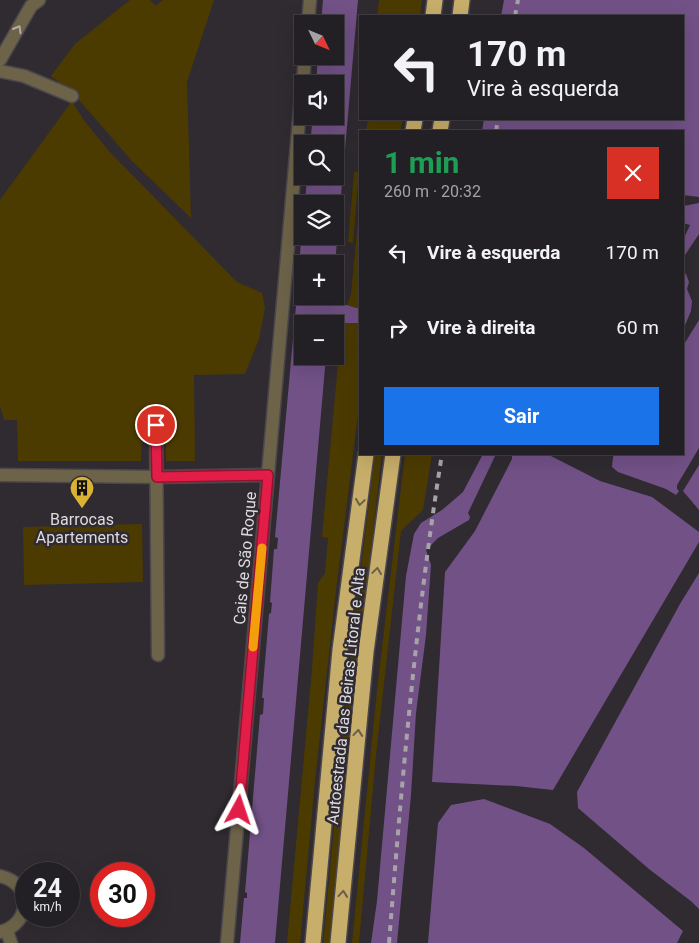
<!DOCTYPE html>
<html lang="pt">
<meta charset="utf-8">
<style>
body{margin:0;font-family:Roboto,sans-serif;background:#2f2d32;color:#f1f3f6;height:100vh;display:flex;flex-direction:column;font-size:19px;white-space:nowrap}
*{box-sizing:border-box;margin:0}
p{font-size:16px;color:#a3a3a7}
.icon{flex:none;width:28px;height:28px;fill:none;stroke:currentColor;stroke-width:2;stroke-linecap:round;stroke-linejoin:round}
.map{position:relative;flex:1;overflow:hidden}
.drawer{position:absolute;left:359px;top:130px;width:325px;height:325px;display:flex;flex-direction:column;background:#232025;border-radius:0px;box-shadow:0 5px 20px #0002,0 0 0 1px #403e42}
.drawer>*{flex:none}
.hud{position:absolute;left:359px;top:15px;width:325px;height:105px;border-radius:0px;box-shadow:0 5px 20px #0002,0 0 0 1px #403e42;background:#232025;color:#f1f3f6;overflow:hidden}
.needle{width:32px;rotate:133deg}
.controls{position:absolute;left:294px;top:15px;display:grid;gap:10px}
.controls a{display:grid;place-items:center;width:50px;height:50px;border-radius:0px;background:#232025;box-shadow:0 5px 20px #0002,0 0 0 1px #403e42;font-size:25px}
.speed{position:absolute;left:15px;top:862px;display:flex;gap:10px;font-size:25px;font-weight:700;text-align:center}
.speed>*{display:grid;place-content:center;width:65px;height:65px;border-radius:50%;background:#232025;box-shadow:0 5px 20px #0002,0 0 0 1px #403e42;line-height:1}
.speed small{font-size:12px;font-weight:400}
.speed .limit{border:8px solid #d22;background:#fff;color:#111}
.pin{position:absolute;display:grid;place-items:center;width:42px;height:42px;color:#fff;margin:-21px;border:2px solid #fff;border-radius:50%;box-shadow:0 1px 5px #0007}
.me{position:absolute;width:55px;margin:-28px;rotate:5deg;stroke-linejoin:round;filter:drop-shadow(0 0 4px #0008)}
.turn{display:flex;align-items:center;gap:18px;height:105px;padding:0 25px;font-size:22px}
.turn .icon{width:65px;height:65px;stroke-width:2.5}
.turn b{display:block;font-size:35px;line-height:42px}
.round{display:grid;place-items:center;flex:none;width:52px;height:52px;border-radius:0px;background:#2f2d32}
.overview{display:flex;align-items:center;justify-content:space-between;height:85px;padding:0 25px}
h1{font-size:30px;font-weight:700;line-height:38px;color:#1e9e55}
.button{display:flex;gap:10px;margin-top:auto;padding:10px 25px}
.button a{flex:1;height:58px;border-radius:0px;background:#1a73e8;color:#fff;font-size:20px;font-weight:700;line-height:58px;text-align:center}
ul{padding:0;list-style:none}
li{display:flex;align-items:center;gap:15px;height:75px;padding:0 25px}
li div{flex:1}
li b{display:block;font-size:19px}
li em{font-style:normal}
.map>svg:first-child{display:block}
</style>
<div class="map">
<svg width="699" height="943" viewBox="0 0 699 943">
<rect width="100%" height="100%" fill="#2f2b31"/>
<!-- green -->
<g fill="#4c3b00">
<polygon points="130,0 150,0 156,6 163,0 214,0 187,82 191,218 132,161 73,93 51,76 75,44"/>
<polygon points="379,0 422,0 420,16 377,16"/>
<polygon points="72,101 83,119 107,149 237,282 262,293 265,308 259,339 245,374 194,375 195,461 166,461 165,422 142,421 141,461 18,461 17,420 4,420 0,406 0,200"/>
<polygon points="368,119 403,119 400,131 366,131"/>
<polygon points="354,172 359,172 353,243 348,242"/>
<polygon points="360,200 360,307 356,308 347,305 351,294"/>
<polygon points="343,323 360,323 360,399 336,590 315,781 300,943 287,943 312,669 318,583 325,573 328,538 322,537 338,364 344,365 345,350 339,349 341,331"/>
<polygon points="375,454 382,454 349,737 330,943 323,943 351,650"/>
<polygon points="405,454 432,454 423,510 401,531 376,755 359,943 352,943 377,690"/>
<polygon points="142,524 143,582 24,585 23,527"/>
</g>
<!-- water -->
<g fill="#725187">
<polygon points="323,0 358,0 335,264 302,264 302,296 335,296 335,291 337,292 337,305 347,305 356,308 360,307 360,323 343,323 340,318 334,316 333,324 302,324 302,356 326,356 275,943 240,943 244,898 247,898 247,893 245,892 260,715 263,714 264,698 262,698 269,614 271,613 272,603 270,602 274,549 277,549 278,538 275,537 297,295 300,295 300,290 297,289 302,230 302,236 335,236 335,204 305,204 307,176 335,176 335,144 310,144 313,116 335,116 335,84 316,84 318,56 335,56 335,24 321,24"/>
<polygon points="504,0 699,0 699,197 683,195 682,131 482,131 484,119 682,119 682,16 501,16"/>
<polygon points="699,203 699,234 683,258 683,240 690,225 683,223 683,206"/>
<polygon points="683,272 686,274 689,282 687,289 692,301 691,311 683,330"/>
<polygon points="699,320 699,448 677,485 677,489 679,491 676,495 666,489 618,472 612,467 613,457 615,454 682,454 683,346"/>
<polygon points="483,454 496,454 468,513 470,517 469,520 438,538 426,550 431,565 426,635 416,713 411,795 397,943 371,943 377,901 406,576 414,534 421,523 442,510 463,492"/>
<polygon points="512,454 547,454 600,481 652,497 699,532 699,542 553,790 516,786 432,782 445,572 475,531 512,459"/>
<polygon points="699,465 699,510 683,491"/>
<polygon points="699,573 699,909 692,902 649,869 578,808 577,792 680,604"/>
<polygon points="484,799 550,824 584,848 683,931 677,943 428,943 438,823 451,805"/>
</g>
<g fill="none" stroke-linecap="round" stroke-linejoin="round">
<defs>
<g id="minor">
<polyline points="308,24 310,0"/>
<polyline points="0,60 31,6 39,0"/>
<polyline points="0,71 24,76 72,96"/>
<polyline points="303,84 305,56"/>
<polyline points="156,425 158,655"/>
<polyline points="0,475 157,477 268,475"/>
<path d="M0,876C33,883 32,924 0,932"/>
<polyline points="7,931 11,943"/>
<polyline points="227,943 302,86"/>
</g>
<g id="highway">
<polyline points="433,16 435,0"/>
<polyline points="460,16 462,0"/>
<polyline points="413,131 415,119"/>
<polyline points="440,131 442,119"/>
<polyline points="313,943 340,650 366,454"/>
<polyline points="338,943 366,652 393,454"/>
</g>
</defs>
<!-- minor casing -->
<use href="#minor" stroke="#4b474d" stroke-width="15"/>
<!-- highway casing -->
<use href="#highway" stroke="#4b474d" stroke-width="18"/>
<!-- minor -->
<use href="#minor" stroke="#6d6349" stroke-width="12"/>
<!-- highway -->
<use href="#highway" stroke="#c7ae6a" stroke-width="15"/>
<!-- rail -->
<g stroke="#a7a4a9" stroke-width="4" stroke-dasharray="6 6" stroke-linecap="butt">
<polyline points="515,16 518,0"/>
<polyline points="496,131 498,119"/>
<path d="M389,943C402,779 416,616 442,454"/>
</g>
</g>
<!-- one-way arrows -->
<defs><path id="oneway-chevron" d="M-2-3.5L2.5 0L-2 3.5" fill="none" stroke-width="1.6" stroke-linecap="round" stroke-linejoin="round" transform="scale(1.25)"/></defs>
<use stroke="#b1aba4" href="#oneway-chevron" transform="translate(18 29) rotate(-60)"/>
<g stroke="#6c5f48">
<use href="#oneway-chevron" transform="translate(360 502) rotate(98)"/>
<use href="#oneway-chevron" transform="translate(377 571) rotate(-82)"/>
<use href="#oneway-chevron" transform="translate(358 733) rotate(-85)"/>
<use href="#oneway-chevron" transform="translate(343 894) rotate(-85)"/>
</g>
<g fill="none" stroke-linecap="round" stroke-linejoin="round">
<defs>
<polyline id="route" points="156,425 157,477 268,475 239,810"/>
</defs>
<!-- route casing -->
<use href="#route" stroke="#92132f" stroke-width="12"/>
<!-- route -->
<use href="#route" stroke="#e11d48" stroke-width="9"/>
<!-- slow -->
<polyline stroke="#f59e0b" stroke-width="9" points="253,647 262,548"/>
</g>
<!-- icons -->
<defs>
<symbol id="building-pin" viewBox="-11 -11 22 30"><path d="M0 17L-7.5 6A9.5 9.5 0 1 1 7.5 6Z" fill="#dab333" stroke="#2f2b31"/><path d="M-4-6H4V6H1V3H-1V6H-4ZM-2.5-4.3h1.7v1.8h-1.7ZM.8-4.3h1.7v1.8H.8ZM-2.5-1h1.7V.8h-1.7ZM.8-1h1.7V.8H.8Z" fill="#111"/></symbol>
</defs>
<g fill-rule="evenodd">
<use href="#building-pin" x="68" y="474" width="28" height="38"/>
</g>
<g text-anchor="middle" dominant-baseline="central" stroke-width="5" stroke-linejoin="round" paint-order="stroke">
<!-- poi labels -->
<g font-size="16" fill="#dedbe0" stroke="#2f2b31">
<text x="82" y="519">Barrocas<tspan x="82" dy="18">Apartements</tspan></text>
</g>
<!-- street labels -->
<g font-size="16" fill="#dedbe0" stroke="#2f2b31">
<text transform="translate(245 558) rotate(-85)">Cais de São Roque</text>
<text transform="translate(346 696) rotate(-84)">Autoestrada das Beiras Litoral e Alta</text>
</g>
</g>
</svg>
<div class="controls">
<a><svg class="needle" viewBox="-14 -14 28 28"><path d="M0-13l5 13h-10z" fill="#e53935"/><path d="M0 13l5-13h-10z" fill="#a3a3a7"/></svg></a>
<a><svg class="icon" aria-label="sound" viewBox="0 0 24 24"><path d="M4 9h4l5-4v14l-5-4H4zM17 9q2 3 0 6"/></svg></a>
<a><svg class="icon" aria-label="search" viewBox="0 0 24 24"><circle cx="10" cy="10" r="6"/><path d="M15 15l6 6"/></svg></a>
<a><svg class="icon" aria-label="layers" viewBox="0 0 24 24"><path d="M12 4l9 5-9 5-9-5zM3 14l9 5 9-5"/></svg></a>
<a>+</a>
<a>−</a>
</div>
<div class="speed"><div>24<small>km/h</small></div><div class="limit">30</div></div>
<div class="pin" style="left:156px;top:425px;background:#d93025"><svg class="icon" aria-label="arrive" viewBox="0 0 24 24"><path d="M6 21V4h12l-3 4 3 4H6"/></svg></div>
<svg class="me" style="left:239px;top:810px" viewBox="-20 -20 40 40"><path d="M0-17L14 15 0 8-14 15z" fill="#e11d48" stroke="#fff" stroke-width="4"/></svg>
<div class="hud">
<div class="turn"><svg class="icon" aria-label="left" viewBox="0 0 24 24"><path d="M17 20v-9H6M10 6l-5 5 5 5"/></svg><div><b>170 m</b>Vire à esquerda</div></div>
</div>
<section class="drawer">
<div class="overview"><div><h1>1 min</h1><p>260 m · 20:32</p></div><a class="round" style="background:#d93025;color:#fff"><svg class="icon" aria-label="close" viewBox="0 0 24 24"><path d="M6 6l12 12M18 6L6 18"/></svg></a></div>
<ul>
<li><svg class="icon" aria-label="left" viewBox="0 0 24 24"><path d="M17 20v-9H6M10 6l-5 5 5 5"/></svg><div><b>Vire à esquerda</b></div><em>170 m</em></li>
<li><svg class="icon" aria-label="right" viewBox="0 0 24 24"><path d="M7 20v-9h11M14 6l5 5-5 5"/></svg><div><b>Vire à direita</b></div><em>60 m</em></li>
</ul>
<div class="button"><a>Sair</a></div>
</section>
</div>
